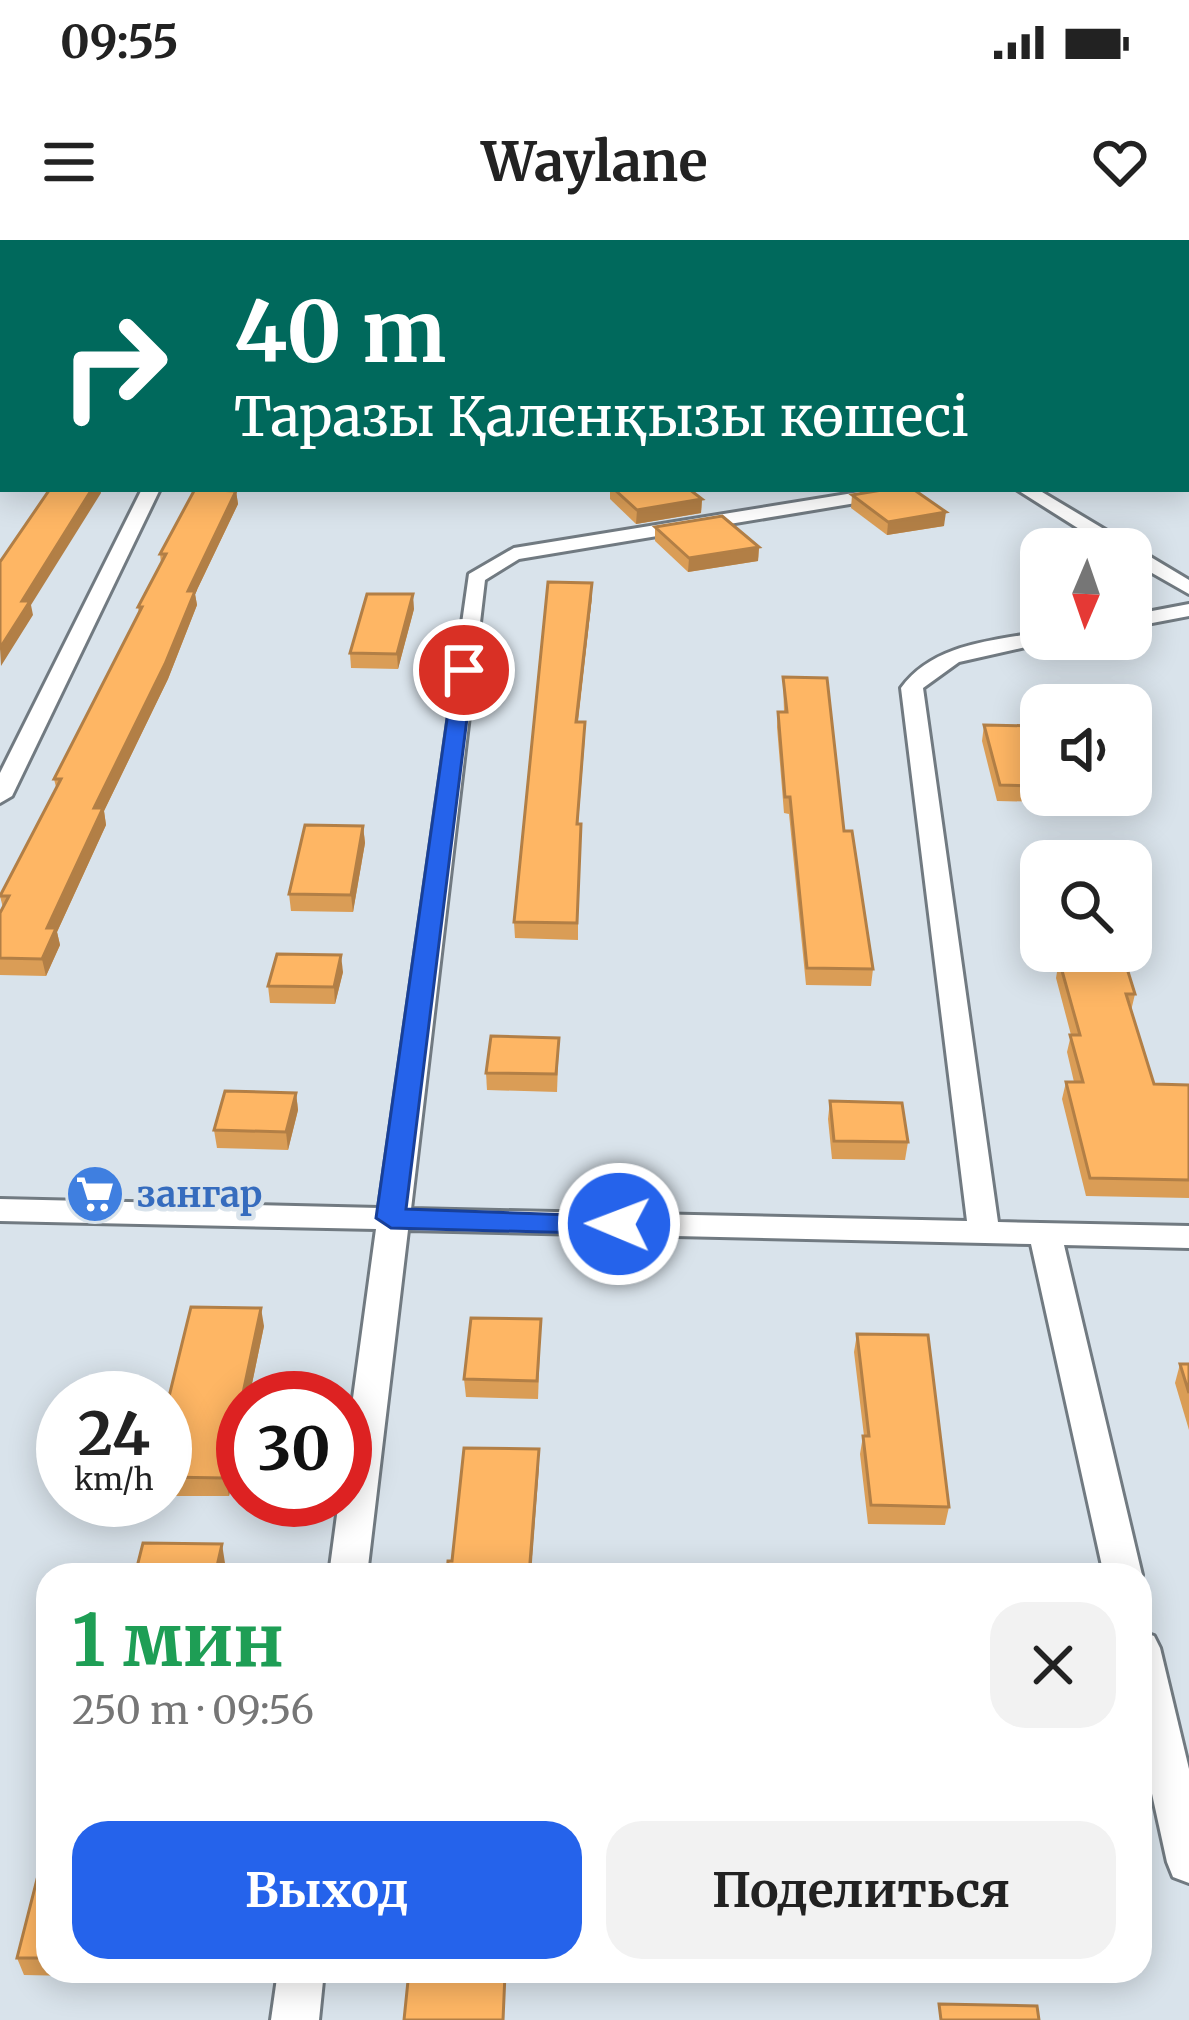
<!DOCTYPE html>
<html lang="ru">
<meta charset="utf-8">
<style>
body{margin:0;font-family:Merriweather,serif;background:#f2f2f2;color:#222;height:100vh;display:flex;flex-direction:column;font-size:45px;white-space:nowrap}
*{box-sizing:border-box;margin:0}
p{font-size:39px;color:#767676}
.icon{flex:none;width:66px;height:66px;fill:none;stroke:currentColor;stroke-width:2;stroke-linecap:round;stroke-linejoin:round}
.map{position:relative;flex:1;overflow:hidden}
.panel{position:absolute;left:36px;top:1323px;width:1116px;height:420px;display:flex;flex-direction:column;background:#fff;border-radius:36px;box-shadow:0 6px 30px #0003}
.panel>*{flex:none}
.top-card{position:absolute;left:0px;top:0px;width:1191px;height:252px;box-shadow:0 6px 30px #0003;background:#00695c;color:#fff;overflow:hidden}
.needle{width:78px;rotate:182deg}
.buttons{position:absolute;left:1020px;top:288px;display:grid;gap:24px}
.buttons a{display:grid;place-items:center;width:132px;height:132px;border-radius:24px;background:#fff;box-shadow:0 6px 30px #0003;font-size:60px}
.speed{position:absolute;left:36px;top:1131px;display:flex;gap:24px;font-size:60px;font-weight:700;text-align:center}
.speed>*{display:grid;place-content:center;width:156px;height:156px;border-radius:50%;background:#fff;box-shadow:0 6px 30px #0003;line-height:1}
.speed small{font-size:30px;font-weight:400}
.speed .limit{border:18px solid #d22;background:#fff;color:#111}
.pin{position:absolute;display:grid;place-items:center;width:102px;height:102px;color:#fff;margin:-51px;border:6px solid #fff;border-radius:50%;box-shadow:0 3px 12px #0007}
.me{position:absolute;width:132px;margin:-66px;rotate:271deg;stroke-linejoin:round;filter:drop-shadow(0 0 9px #0008)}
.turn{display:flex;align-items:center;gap:42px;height:252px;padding:0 36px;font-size:54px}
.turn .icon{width:156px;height:156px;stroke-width:2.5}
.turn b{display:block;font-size:84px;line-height:102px}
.round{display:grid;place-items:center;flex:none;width:126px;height:126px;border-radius:36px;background:#f2f2f2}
.headline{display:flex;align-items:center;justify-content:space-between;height:204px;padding:0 36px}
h1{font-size:72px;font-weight:700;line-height:90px;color:#1e9e55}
.button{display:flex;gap:24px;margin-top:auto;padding:24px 36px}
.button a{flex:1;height:138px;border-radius:36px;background:#2563eb;color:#fff;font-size:48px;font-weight:700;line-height:138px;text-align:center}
.button a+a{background:#f2f2f2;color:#222}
.status{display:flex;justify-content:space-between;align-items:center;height:84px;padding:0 60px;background:#fff;direction:ltr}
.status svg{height:33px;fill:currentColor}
header{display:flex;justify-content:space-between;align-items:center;height:156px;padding:0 36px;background:#fff;font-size:54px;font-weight:700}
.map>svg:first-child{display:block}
</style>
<div class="status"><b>09:55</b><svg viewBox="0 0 49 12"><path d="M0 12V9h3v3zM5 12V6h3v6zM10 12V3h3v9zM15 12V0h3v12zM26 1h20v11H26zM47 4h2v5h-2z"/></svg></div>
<header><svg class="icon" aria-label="menu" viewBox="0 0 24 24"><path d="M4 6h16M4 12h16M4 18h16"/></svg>Waylane<svg class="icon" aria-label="heart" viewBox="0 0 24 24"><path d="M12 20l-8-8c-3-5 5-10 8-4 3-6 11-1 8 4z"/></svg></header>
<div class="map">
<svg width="1189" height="1780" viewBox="0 0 1189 1780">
<rect width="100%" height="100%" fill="#d9e3eb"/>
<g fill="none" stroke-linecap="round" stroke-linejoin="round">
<defs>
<g id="minor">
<rect x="1188" y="66" width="1" height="8"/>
<rect x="1188" y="196" width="1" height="10"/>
<rect x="0" y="232" width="3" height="10"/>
<polygon points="142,249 160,249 12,556 0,563 0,533"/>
<path d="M878,249H919L910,254L519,319L485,340L411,969L967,981L901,448C933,404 991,401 1041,392V399H1051L1048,402L959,422L923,448L998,982L1189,986V1008L1064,1005L1142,1335L1140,1340V1335H1104L1031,1004L408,990L367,1335H329L339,1260H345V1217L376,989L0,981V959L379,968L469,334L514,308Z"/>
<polygon points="1016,249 1037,249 1189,340 1189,354 1131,321 1131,309 1111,309"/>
<polygon points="1189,364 1189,376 1131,387 1131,375"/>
<polygon points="1140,1391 1154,1396 1160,1408 1189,1529 1189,1643 1173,1637 1167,1622 1140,1499"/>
<polygon points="278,1731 324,1731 319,1780 271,1780"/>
</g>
</defs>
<!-- minor casing -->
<use href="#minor" stroke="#717a81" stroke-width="6"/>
<!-- minor -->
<use href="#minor" fill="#fff" fill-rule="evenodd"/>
</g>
<!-- wall -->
<g fill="#da9d56">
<polygon points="610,249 689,249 702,259 701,273 636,284 610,259"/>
<polygon points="236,251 238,264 195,354 197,365 168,439 104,571 106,585 57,692 60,705 46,736 0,735 0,673 3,668 0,656 56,547 54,539 139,373 138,367 161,323 160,314"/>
<polygon points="852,255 944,286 887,295 851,268"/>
<polygon points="655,287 759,307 758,321 688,332 655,301"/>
<polygon points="592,357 578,482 585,482 585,497 578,584 578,700 515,698 514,682"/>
<polygon points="414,369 398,429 351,428 350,413"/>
<polygon points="783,437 844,591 873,729 871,746 806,745 789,574 784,573 777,487 778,472 784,472"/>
<polygon points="984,485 1041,500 1041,555 1054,555 1052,562 997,561 982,501"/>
<polygon points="363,586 365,603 353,672 291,671 289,654"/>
<polygon points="1025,633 1041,633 1041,678 1030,678 1022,649"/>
<polygon points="1059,720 1135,754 1131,771 1154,844 1189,845 1189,958 1086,956 1062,859 1066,842 1074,842 1067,812 1071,795 1056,738"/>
<polygon points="343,732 335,764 270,763 268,746"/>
<polygon points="559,798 557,852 487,850 486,833"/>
<polygon points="296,853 298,870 288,910 217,908 214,890"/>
<polygon points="830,861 908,902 905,920 832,919 828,879"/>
<polygon points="541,1079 538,1159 466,1157 464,1139"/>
<polygon points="264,1086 249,1158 243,1158 243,1187 229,1256 165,1256 165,1173"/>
<polygon points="857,1094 949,1267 945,1285 868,1284 860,1214 863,1196 864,1196 854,1112"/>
<polygon points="1180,1124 1189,1124 1189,1190 1175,1143"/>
<polygon points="48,1596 48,1731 120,1731 119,1737 24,1735 17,1718"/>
</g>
<!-- shaded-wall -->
<g fill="#b27f46">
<polygon points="92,249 100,249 101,253 31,365 33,375 1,426 0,408 22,361"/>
<polygon points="236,251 238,264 195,354 197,365 168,439 104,571 106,585 57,692 60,705 46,736 42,719 47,688 94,568 188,351"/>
<polygon points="702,259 701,273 636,284 637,270"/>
<polygon points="946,272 944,286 887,295 888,282"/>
<polygon points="759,307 758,321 688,332 689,318"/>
<polygon points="592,343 592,357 576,497 576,482"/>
<polygon points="413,354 414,369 398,429 397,414"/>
<polygon points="363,586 365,603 353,672 351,655"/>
<polygon points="341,715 343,732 335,764 334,747"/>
<polygon points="296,853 298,870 288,910 286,892"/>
<polygon points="261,1068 264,1086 249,1158 243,1158 243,1187 229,1256 225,1238"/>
<polygon points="539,1209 539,1227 531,1335 529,1335"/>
<polygon points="222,1304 225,1323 223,1335 215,1335"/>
</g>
<!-- building -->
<g fill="#feb664" stroke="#b27f46" stroke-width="3">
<polygon points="50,249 92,249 22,361 30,361 0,408 0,322"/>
<polygon points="195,249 236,251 188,351 195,351 165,424 94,568 103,568 47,688 56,688 42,719 0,718 0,673 9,656 0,656 61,539 54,539 142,367 138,367 166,314 160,314"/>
<polygon points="614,249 689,249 702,259 637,270"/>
<polygon points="888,249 913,249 946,272 888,282 852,255"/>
<polygon points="722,276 759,307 689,318 655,287"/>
<polygon points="548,342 592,343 576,482 585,482 577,584 581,584 577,683 514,682"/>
<polygon points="367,354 413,354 397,414 350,413"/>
<polygon points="783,437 827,438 844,591 852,591 873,729 807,728 790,557 785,557 778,472 787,472"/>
<polygon points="984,485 1037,486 1041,500 1041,546 1000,545"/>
<polygon points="305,585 363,586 351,655 289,654"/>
<polygon points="1025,633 1041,633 1041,662 1033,661"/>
<polygon points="277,714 341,715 334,747 268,746"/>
<polygon points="1059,720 1125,722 1135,754 1126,754 1154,844 1189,845 1189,940 1090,938 1066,842 1083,842 1070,795 1080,795"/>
<polygon points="491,796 559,798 556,834 486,833"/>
<polygon points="225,851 296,853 286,892 214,890"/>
<polygon points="830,861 902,863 908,902 834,901"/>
<polygon points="191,1067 261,1068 225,1238 165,1237 165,1173"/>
<polygon points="471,1078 541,1079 537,1141 464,1139"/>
<polygon points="857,1094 928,1095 949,1267 871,1265 863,1196 869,1196"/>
<polygon points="1180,1124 1189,1124 1189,1153"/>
<polygon points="464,1208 539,1209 529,1335 447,1335 448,1321 452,1321"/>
<polygon points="143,1303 222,1304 215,1335 135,1335"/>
<polygon points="48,1596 48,1718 17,1718"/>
<polygon points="409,1731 505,1734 503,1780 404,1780"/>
<polygon points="939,1764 1037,1766 1039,1780 941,1780"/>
</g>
<!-- route -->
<polygon fill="#2563eb" stroke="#184099" stroke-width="3" points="464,424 473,430 406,969 629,977 633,984 629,991 619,994 391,988 376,978 454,430"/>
<!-- icons -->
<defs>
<symbol id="supermarket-disc" viewBox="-11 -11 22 22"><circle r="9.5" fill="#3f7fe0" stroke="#d9e3eb"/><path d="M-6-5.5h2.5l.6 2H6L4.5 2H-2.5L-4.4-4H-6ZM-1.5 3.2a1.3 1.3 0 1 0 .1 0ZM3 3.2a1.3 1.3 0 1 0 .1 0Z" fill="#fff"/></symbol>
</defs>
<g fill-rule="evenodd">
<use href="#supermarket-disc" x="62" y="921" width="66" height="66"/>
</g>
<g text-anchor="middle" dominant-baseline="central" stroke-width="9" stroke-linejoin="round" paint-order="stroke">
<!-- shop labels -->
<g font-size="36" font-weight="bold" fill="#366cbe" stroke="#d9e3eb" text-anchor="start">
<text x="137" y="954">зангар</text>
</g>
</g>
</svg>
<div class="buttons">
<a><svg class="needle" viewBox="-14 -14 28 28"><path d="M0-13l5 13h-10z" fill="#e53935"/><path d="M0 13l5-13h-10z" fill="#767676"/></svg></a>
<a><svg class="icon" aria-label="sound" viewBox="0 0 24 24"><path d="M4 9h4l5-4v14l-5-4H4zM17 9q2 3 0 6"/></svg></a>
<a><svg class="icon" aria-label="search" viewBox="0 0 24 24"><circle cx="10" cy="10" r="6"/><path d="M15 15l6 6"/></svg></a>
</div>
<div class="speed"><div>24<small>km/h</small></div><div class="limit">30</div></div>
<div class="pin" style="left:464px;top:430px;background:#d93025"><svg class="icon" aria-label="arrive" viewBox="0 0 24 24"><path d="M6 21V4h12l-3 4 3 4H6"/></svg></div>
<svg class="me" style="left:619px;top:984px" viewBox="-20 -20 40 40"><circle r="17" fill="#2563eb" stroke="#fff" stroke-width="3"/><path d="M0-11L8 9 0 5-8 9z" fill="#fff"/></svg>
<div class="top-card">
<div class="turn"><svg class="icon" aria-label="right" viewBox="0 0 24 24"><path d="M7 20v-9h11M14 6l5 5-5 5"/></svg><div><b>40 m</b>Таразы Қаленқызы көшесі</div></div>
</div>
<section class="panel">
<div class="headline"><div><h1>1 мин</h1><p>250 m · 09:56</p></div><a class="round"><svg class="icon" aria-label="close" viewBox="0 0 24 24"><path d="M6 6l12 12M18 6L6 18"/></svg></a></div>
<div class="button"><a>Выход</a><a>Поделиться</a></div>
</section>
</div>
